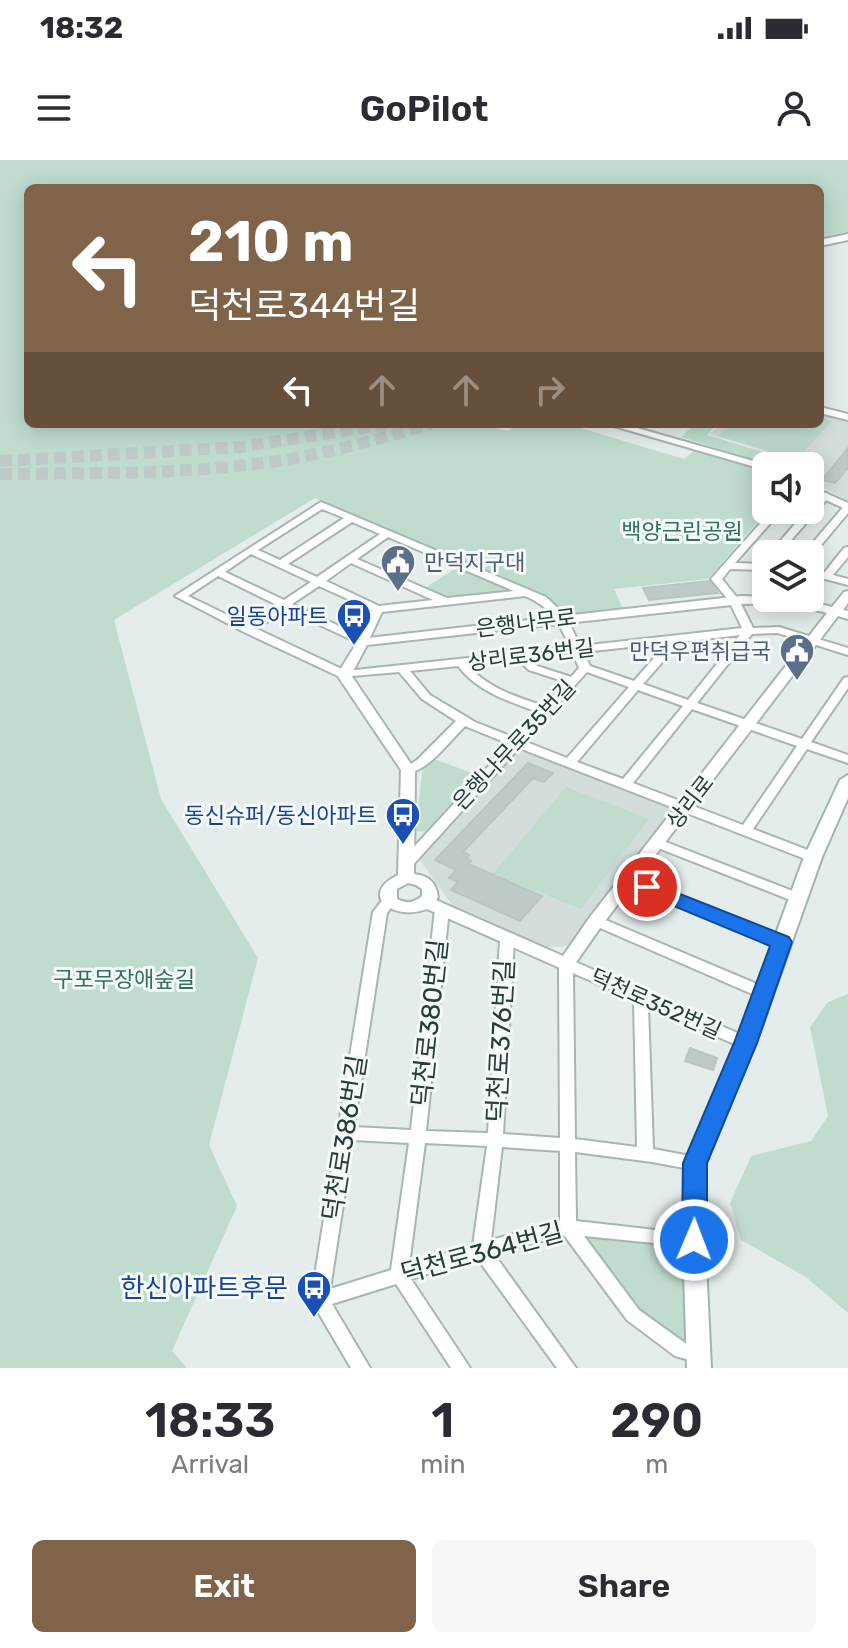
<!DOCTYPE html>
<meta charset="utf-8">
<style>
body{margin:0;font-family:Rubik,"Noto Sans KR",sans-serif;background:#f7f7f7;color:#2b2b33;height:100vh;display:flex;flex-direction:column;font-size:30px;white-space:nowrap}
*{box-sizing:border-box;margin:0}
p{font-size:26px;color:#7c7c81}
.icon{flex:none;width:44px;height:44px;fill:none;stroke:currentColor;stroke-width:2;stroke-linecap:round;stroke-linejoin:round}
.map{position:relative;height:1208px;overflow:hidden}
.panel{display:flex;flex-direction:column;background:#fff;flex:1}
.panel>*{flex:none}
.guide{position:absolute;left:24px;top:24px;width:800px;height:244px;border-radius:12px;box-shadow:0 4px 20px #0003;background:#80644a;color:#fff;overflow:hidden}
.controls{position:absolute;left:752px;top:292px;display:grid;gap:16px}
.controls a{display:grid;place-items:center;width:72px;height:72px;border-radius:12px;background:#fff;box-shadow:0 4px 20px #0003;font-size:40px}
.pin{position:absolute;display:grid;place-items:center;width:68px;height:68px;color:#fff;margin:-34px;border:4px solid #fff;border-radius:50%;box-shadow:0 2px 8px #0007}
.me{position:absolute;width:88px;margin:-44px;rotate:1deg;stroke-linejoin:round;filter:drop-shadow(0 0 6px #0008)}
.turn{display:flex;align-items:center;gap:28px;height:168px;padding:0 32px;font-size:36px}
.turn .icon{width:104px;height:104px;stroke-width:2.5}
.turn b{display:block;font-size:56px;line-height:68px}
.lanes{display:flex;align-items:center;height:76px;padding:0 32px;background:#0003;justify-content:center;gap:40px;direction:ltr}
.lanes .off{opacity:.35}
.eta{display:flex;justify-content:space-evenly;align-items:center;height:136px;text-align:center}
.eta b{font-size:48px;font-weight:600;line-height:56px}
.cta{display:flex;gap:16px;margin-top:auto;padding:16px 32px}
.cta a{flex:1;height:92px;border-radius:12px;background:#80644a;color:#fff;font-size:32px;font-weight:600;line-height:92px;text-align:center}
.cta a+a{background:#f7f7f7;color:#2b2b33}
.status{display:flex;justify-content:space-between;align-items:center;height:56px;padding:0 40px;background:#fff;direction:ltr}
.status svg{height:22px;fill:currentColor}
header{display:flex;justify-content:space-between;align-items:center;height:104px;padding:0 32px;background:#fff;font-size:36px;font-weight:600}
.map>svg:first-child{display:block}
</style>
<div class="status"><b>18:32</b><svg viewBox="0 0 49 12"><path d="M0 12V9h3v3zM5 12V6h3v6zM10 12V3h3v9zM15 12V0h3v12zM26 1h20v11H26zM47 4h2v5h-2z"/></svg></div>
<header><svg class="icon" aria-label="menu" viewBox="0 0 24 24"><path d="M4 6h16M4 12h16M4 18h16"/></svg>GoPilot<svg class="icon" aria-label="person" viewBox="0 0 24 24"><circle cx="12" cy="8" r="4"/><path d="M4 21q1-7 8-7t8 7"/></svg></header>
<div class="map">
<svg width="848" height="1208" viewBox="0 0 848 1208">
<rect width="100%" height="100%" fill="#e4edeb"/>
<!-- built -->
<g fill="#d3dddb">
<polygon points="820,254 848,261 848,341 810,320 810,306 790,306 771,293 710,274 722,264 820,264"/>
<polygon points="516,588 526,589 669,646 674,652 573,784 560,787 545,787 451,744 418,697"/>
</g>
<!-- green -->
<g fill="#bfdccf">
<polygon points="0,0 848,0 848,72 820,78 820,28 28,28 28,264 476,264 509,271 516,264 567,264 684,299 696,289 766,311 768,350 708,419 614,429 623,449 568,455 542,435 315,338 114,460 161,639 258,798 209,985 237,1046 172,1191 187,1208 0,1208"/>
<polygon points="820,258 832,261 797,299 718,276 731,264 820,264"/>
<polygon points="695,264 717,264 707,275 770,294 788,306 773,306 681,277"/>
<polygon points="459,406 514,430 448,439 424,429"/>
<polygon points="431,598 480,616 428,672 415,671 423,607"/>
<polygon points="566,627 649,659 581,749 493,714"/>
<polygon points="848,834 848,1153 806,1117 741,1080 730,1043 751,996 811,981 828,956 810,867 828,842"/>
<polygon points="573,1071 691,1084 695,1189 634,1153"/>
</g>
<!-- building -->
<g fill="#bdcac8" stroke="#b7c6c4" stroke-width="2">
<polygon points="848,288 848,308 835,323 822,320"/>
<polygon points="709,421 718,433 649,440 643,428"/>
<polygon points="528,603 553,613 544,622 533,618 463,692 469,695 466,698 471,701 468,704 542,736 520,761 451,730 458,722 449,718 456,710 435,700"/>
<polygon points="690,888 717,898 713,910 685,901"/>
</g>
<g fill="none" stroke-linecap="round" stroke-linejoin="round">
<!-- secondary-tunnel -->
<g stroke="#becac8" stroke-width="12" stroke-dasharray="12 6" stroke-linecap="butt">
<polyline points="0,301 242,287 386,264"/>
<path d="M0,314C92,313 184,315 276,301C329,293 380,279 431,264"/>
</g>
<defs>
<g id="minor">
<polygon points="820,247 848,254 848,260 820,253"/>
<polygon points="825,333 828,334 828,338 779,394 769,394 807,350 810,350 810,347 822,334"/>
<path d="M321,342L546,437L566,456L580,486L742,468L729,441L711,419L772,350H782L735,403L766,404V410L730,409L722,419L739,440L753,468L779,467L848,488V495L778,473L752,474L697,543L802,579L844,518L848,517V528L811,582L848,595V603L807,589L753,669L818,694L819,697L818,700H808L519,588L411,707H401L400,704L401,701L509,584L465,566C450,581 425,615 404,613L402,610L417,600L456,561L422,539L399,512L340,517L244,472L175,436ZM322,349L344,358L280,400L258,390ZM352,362L380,374L317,417L288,404ZM388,377L514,431L447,438L357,399ZM251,394L311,422L284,440L225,412ZM351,403L433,440L379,446L326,421ZM218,416L277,445L248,465L188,436ZM319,426L372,450L360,476L292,444ZM525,436C551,447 559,462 570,487L346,511L257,469L285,449L363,485L368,482L382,452ZM740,475L688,540L643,524L680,482ZM667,483L634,521L590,506L583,492ZM573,493L579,508L571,517L537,506L529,498ZM517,499L529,510L566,522L544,546C517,537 487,528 468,505ZM458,506C478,532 508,541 538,552L515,578L475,562L430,535L410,511ZM587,512L629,527L567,598L524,581ZM638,530L683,546L623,619L577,602ZM692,549L797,586L743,665L633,623Z"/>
<polygon points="848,344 848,353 812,396 810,394 803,394 845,345"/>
<polygon points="848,387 848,397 833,415 848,419 848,425 810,415 810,409 824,413 844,388"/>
<polygon points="658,679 803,735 805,738 803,741 793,741 653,686 652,683"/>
<polygon points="628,716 786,779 788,782 786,785 776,785 623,723 621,720 623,717"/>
<path d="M389,736L394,738L396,741L387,753L354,967L411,970L435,749L437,746H447L449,749L426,971L488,973L500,780L502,777H512L514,780L503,974L560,978L559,804L561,800H571L751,879L753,883L751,887L746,889L741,887L648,846L653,989L701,998L703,1003L701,1008L695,1010L652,1002L575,992L576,1061L700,1075L702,1080L700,1085L694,1087L584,1076L639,1150L685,1183L704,1188L707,1194L704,1200L698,1202L675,1196L627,1160L564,1075L494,1094L576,1208H557L477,1098L411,1119L470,1208H451L396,1124L332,1144L370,1208H351L311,1140L373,752L384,738ZM573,813L634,840L637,987L575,979ZM353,980L409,983L391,1110L330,1129ZM425,983L487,986L473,1085L409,1105ZM502,987L560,991V1062L491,1080Z"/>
<polygon points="596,756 769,829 771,833 769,837 764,838 759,837 591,764 589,761 591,758"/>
</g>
<g id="tertiary">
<polygon points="607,264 623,264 771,306 766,306 766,310 762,309"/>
<polygon points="810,326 848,343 848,350 810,333"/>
<path d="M848,431V443L843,450L848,451V459L838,456L602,765L572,808H560L427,749C394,762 357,735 398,715L401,610L337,515L359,479L741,436L797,438L832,447L844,432ZM787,443L827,453L590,757L563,796L436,740L438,737C436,722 429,716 414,714L415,610L351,515L367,485L741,444ZM408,723L416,725L422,729V736C414,743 406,744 397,739V729Z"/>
</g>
<g id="secondary">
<polygon points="848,74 848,80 820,86 820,80"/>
<polygon points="848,615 848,638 822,697 756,883 706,1003 705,1080 711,1208 687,1208 683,1080 684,1003 736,883 804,697 840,620"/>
</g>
</defs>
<!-- minor casing -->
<use href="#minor" stroke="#a7b5b3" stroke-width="4"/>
<!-- tertiary casing -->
<use href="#tertiary" stroke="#a7b5b3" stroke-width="4"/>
<!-- secondary casing -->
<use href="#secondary" stroke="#a0b5b3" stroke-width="4"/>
<!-- minor -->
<use href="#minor" fill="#fff" fill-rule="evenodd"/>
<!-- tertiary -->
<use href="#tertiary" fill="#fff" fill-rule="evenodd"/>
<!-- secondary -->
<use href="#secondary" fill="#fff" fill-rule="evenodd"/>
</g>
<!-- route -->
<polygon fill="#1a73e8" stroke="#114b97" stroke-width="2" points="647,721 789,777 792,782 757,883 707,1003 707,1080 703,1088 694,1091 685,1088 682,1080 683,1003 734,883 770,786 640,732 637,727"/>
<!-- icons -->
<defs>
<symbol id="civic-pin" viewBox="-11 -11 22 30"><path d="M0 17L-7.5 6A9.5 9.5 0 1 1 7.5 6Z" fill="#5c6f8a" stroke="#f5f9f8"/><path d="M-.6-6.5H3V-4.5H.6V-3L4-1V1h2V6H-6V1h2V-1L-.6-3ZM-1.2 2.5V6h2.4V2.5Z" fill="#fff"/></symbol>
<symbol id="bus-pin" viewBox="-11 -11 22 30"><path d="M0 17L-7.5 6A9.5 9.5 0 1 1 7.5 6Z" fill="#1a4fb4" stroke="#f5f9f8"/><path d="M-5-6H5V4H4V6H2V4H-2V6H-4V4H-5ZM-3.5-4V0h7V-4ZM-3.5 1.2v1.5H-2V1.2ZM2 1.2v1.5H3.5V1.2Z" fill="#fff"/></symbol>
</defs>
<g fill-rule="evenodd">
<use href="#civic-pin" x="378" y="382" width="40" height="54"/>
<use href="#bus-pin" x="334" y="436" width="40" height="54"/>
<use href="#civic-pin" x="777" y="471" width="40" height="54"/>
<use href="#bus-pin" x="383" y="635" width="40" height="54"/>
<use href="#bus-pin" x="294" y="1108" width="40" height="54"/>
</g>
<g text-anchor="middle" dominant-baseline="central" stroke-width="6" stroke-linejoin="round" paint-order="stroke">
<!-- park labels -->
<g font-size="22" fill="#31725b" stroke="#f5f9f8">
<text x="682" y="371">백양근린공원</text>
<text x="124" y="819">구포무장애숲길</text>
</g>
<!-- service labels -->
<g font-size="22" fill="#4e5e75" stroke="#f5f9f8" text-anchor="start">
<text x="424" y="402">만덕지구대</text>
<text x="771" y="491" text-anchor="end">만덕우편취급국</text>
</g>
<!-- transit labels -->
<g font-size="22" fill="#164399" stroke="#f5f9f8" text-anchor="end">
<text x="328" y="456">일동아파트</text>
<text x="377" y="655">동신슈퍼/동신아파트</text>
</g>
<!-- street labels -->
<g font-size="22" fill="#253d3d" stroke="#f5f9f8">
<text transform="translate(526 463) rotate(-7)">은행나무로</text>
<text transform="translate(531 495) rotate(-7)">상리로36번길</text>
<text transform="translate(514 585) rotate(-47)">은행나무로35번길</text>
<text transform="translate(690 642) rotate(-52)">상리로</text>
<text transform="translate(656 844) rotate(24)">덕천로352번길</text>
</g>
<!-- near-street labels -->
<g font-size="26" fill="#253d3d" stroke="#f5f9f8">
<text transform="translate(430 863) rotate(-84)">덕천로380번길</text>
<text transform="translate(501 881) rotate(-87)">덕천로376번길</text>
<text transform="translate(345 978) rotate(-81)">덕천로386번길</text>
<text transform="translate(482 1093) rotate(-15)">덕천로364번길</text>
</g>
<!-- near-transit labels -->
<g font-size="26" fill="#164399" stroke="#f5f9f8" text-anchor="end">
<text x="288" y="1128">한신아파트후문</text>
</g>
</g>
</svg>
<div class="controls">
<a><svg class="icon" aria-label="sound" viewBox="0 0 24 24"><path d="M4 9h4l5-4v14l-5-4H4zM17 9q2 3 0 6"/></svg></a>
<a><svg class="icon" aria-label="layers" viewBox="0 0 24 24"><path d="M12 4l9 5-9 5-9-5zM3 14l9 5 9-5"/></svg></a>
</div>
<div class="pin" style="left:647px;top:727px;background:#d93025"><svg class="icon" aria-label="arrive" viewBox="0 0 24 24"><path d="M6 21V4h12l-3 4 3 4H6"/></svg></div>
<svg class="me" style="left:694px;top:1080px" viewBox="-20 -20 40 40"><circle r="17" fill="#1a73e8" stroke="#fff" stroke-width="3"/><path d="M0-11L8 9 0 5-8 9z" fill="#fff"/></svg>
<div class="guide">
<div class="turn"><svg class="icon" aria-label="left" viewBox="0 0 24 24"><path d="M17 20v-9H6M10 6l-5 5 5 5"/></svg><div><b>210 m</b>덕천로344번길</div></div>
<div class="lanes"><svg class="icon" aria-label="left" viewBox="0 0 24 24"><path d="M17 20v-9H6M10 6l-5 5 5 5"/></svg><svg class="icon off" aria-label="ahead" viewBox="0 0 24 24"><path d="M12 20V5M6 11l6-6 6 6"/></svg><svg class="icon off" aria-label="ahead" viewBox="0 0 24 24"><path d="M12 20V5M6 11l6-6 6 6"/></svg><svg class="icon off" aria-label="right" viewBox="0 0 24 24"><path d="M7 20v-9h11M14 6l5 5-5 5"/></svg></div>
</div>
</div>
<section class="panel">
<div class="eta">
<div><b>18:33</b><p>Arrival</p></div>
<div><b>1</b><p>min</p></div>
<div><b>290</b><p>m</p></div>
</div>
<div class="cta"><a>Exit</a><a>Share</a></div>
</section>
